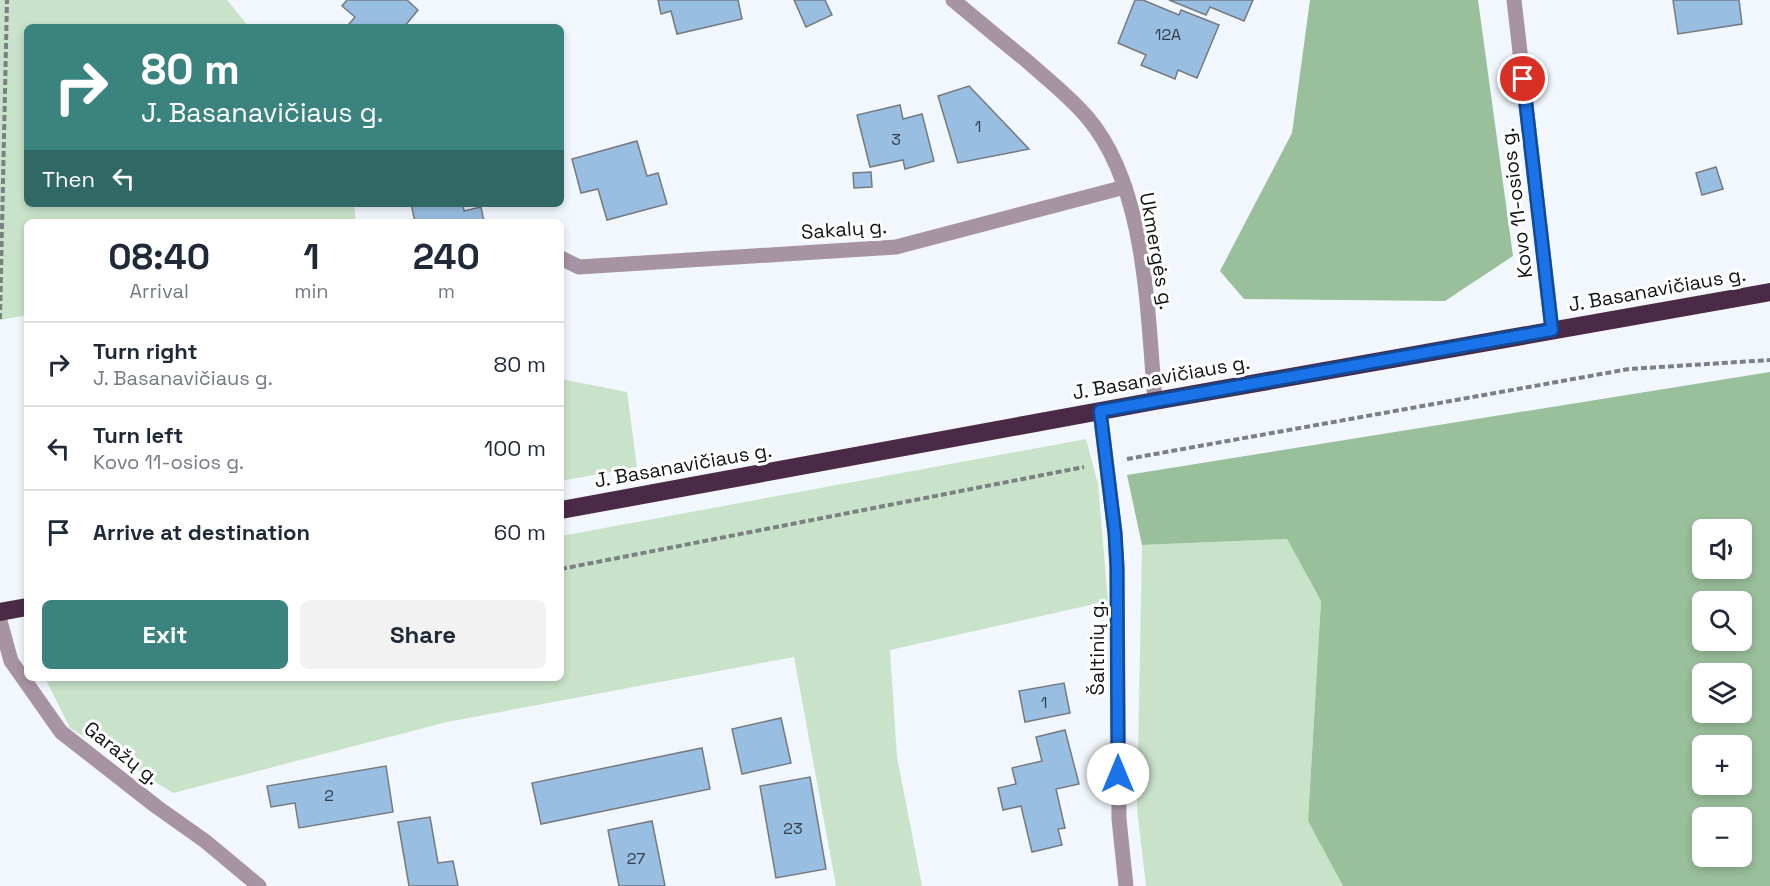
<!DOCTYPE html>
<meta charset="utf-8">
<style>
body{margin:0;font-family:"Space Grotesk",sans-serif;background:#f2f2f3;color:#1f2937;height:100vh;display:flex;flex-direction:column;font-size:22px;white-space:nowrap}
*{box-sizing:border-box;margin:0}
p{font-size:20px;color:#747a83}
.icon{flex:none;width:33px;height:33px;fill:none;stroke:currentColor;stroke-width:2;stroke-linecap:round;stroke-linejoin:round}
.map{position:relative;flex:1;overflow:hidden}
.details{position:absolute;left:24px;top:219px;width:540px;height:462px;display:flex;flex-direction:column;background:#fff;border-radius:9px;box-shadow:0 3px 9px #0003}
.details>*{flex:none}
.hud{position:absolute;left:24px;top:24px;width:540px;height:183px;border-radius:9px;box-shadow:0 3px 9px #0003;background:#3b837e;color:#fff;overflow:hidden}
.controls{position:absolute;left:1692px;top:519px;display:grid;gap:12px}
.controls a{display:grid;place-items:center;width:60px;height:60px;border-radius:9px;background:#fff;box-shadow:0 3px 9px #0003;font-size:30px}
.pin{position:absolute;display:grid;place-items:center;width:51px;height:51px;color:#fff;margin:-26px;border:3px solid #fff;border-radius:50%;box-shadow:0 2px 6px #0007}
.me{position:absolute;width:66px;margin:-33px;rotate:0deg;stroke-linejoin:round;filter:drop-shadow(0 0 4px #0008)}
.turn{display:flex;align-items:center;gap:21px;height:126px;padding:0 18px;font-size:27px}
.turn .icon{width:78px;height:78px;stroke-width:2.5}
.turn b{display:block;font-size:42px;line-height:51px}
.then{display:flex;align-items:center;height:57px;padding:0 18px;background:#0003;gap:12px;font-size:22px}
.eta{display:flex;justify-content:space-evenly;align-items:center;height:102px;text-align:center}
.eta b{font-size:36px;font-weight:700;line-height:42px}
.cta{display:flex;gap:12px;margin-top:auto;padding:12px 18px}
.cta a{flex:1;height:69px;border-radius:9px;background:#3b837e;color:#fff;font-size:24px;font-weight:700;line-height:69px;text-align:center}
.cta a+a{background:#f2f2f3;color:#1f2937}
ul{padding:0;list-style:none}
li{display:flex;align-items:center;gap:18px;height:84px;padding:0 18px;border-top:2px solid #e0e1e3}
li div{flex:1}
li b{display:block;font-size:22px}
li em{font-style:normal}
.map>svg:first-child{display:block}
</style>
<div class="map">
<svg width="1770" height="886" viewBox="0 0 1770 886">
<rect width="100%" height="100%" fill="#f1f7fc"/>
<!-- green -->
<g fill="#c9e3ca">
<polygon points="0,0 227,0 249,27 27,27 27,204 354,204 356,222 27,222 27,315 0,320"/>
<polygon points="561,379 627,392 637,467 561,481"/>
<polygon points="1086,439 1098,484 1108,601 890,650 897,757 922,886 836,886 794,657 447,722 173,793 70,728 45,678 561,678 561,536"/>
<polygon points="1287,539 1321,601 1308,821 1343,886 1146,886 1137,809 1142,545"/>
</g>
<!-- forest -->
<g fill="#99bf9b" fill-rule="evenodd">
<polygon points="1310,0 1478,0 1513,256 1445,301 1244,299 1220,271 1292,133"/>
<path d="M1770,372V886H1343L1308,821L1321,601L1287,539L1142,545L1127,475ZM1702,530H1742V568H1702ZM1702,602H1742V640H1702ZM1702,674H1742V712H1702ZM1702,746H1742V784H1702ZM1702,818H1742V856H1702Z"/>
</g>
<!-- building -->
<g fill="#98bee2" stroke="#757a7f" stroke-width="1.5">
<polygon points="347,0 407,0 418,10 404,27 352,27 349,24 355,17 342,6"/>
<polygon points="658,0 738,0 742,19 677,34 671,11 661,14"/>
<polygon points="794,0 825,0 832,15 806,27"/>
<polygon points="1135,0 1143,0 1179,15 1181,10 1219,25 1197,78 1178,70 1175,79 1141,65 1146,55 1118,43"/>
<polygon points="1169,0 1253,0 1244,21 1210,7 1206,15"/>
<polygon points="1673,0 1739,0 1742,24 1678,34"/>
<polygon points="969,86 1029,149 958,163 938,96"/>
<polygon points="900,105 903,119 922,114 934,161 905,169 903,160 870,167 857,115"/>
<polygon points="637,141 647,176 658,173 667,204 607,220 598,189 581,193 572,159"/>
<polygon points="1716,167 1723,189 1702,195 1696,173"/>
<polygon points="871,172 872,187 854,188 853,173"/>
<polygon points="411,204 463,204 464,211 481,207 484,222 415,222"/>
<polygon points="1064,683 1070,713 1025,722 1019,691"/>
<polygon points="781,718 791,763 742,774 732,729"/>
<polygon points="1065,730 1079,784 1056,789 1065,828 1058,829 1062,845 1032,852 1021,806 1003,810 998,788 1016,784 1012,768 1042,761 1036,737"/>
<polygon points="702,748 710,789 541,824 532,783"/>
<polygon points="386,766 393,812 299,828 295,803 271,807 267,786"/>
<polygon points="810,777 826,869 776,878 760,786"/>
<polygon points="430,817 438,863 453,861 458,886 409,886 398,822"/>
<polygon points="652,821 665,886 619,886 608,830"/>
</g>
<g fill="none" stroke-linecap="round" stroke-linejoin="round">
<!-- path -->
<g stroke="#7c8083" stroke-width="4" stroke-dasharray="6 3" stroke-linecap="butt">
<polyline points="0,319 7,0"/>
<polyline points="1127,459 1629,369 1770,360"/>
<polyline points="561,569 1084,467"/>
</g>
<!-- street -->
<g stroke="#a694a3" stroke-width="15">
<path d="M953,0C977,20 1002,41 1027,61C1047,79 1069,96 1087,117C1147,187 1147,312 1155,401"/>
<polyline points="1514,0 1552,330"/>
<polyline points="561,258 579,267 896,247 1125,187"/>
<polyline points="1100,411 1115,533 1117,567 1119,819 1126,886"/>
<polyline points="0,621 11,661 61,732 157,807 205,841 259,886"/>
</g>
<!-- highway -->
<g stroke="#4b2a47" stroke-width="18">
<polyline points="561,510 1155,401 1770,292"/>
<polyline points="0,612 27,607"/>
</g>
</g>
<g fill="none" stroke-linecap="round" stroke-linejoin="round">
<defs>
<polyline id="route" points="1118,774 1117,567 1115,533 1100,411 1552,330 1523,79"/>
</defs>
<!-- route casing -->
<use href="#route" stroke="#114b97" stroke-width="15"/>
<!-- route -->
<use href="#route" stroke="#1a73e8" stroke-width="10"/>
</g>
<g text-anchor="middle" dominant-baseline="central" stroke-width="6" stroke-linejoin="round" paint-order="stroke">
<!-- number labels -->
<g font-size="16" fill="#333e48">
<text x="1168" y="34">12A</text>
<text x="978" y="126">1</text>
<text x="896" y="139">3</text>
<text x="1044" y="702">1</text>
<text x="329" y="795">2</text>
<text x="793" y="828">23</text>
<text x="636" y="858">27</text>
</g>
<!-- street labels -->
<g font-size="20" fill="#111315" stroke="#fff">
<text transform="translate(1516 203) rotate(-97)">Kovo 11-osios g.</text>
<text transform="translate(844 229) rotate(-4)">Sakalų g.</text>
<text transform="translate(1157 251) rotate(80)">Ukmergės g.</text>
<text transform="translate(1657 289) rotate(-10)">J. Basanavičiaus g.</text>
<text transform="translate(1161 377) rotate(-10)">J. Basanavičiaus g.</text>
<text transform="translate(683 465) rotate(-10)">J. Basanavičiaus g.</text>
<text transform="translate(1097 648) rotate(-90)">Šaltinių g.</text>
<text transform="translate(122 753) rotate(38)">Garažų g.</text>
</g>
</g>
</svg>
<div class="controls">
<a><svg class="icon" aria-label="sound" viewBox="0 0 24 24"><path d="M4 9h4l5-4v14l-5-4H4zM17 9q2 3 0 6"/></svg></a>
<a><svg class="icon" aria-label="search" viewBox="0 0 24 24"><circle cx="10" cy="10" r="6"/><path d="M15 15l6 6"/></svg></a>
<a><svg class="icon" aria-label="layers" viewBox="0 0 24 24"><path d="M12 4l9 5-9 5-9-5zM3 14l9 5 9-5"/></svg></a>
<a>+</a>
<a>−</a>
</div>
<div class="pin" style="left:1523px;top:79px;background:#d93025"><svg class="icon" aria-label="arrive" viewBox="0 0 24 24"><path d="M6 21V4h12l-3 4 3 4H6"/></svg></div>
<svg class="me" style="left:1118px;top:774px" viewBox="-20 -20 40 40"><circle r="19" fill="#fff"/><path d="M0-13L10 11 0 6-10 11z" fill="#1a73e8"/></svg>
<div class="hud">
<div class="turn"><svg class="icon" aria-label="right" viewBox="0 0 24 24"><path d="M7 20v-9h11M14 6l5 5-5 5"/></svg><div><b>80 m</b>J. Basanavičiaus g.</div></div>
<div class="then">Then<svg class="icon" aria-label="left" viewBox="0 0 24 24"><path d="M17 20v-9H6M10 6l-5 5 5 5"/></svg></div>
</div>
<section class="details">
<div class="eta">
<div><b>08:40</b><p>Arrival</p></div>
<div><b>1</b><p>min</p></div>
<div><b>240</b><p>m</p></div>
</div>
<ul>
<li><svg class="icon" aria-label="right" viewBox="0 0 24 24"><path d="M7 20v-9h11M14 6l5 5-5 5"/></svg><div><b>Turn right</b><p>J. Basanavičiaus g.</p></div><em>80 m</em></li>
<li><svg class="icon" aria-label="left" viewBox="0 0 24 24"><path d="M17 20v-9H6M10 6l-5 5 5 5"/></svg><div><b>Turn left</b><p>Kovo 11-osios g.</p></div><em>100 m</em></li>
<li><svg class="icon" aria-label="arrive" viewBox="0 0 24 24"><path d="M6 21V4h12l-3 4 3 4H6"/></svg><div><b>Arrive at destination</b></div><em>60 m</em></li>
</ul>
<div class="cta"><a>Exit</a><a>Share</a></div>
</section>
</div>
